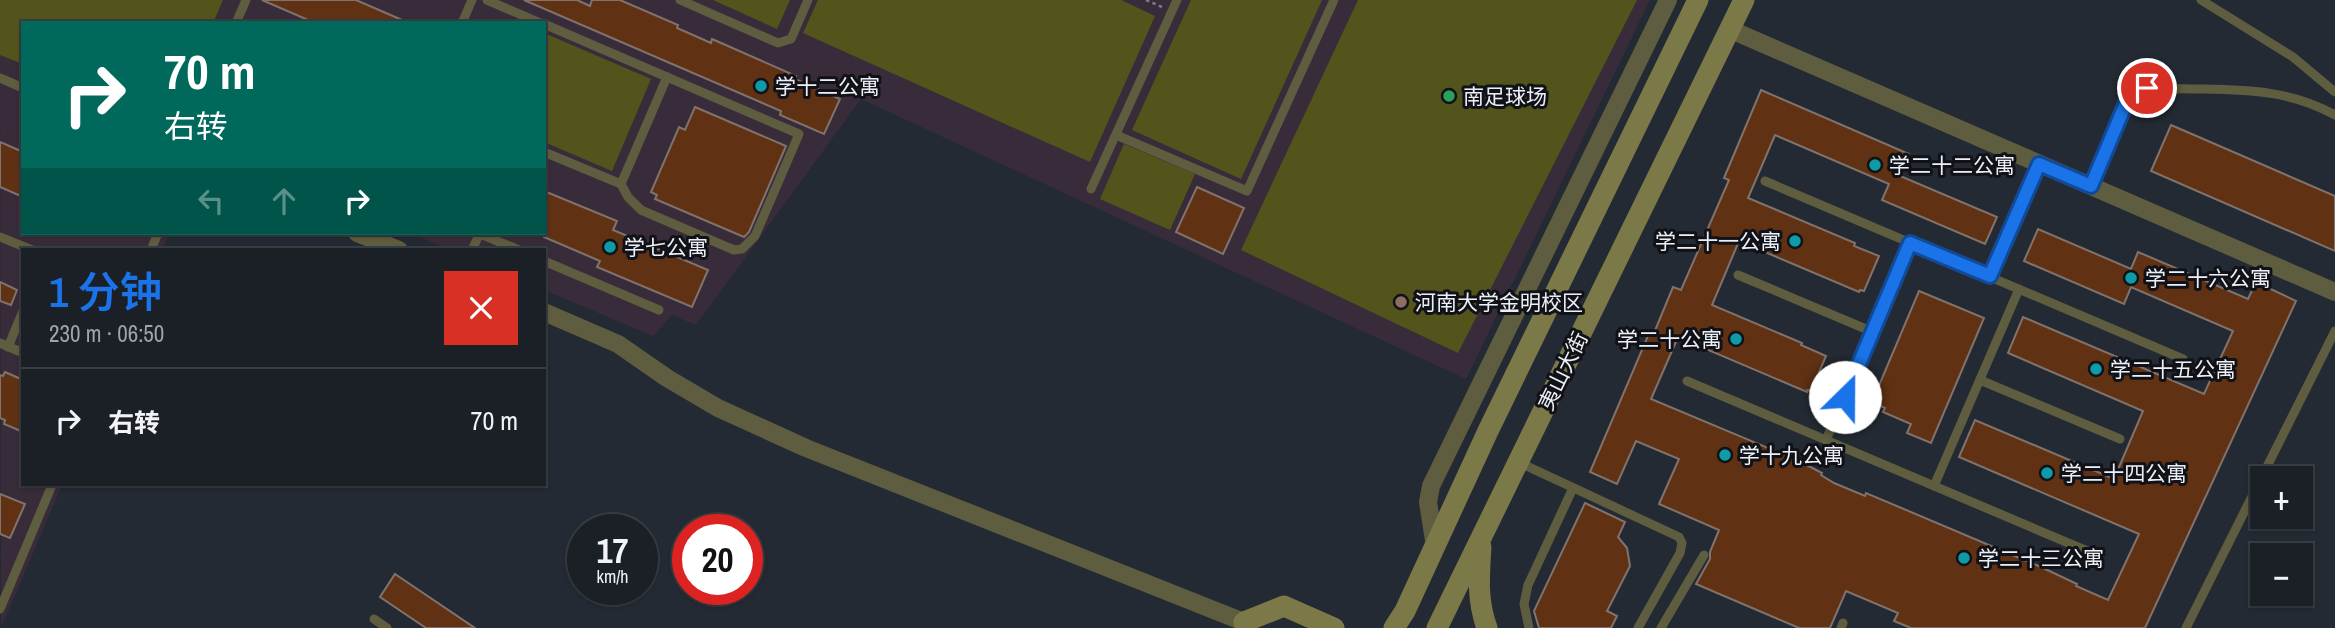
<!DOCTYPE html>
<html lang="zh">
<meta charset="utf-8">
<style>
body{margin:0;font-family:"Archivo Narrow","Noto Sans SC",sans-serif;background:#24282e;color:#f1f3f6;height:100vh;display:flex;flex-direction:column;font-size:26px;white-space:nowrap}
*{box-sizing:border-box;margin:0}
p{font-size:23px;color:#a0a3a7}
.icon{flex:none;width:38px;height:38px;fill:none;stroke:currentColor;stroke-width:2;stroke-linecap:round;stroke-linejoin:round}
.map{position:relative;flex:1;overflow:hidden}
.drawer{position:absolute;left:21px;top:248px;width:525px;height:238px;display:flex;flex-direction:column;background:#1b2026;border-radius:0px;box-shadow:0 2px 5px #0004,0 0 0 2px #393e43}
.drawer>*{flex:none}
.guide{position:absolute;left:21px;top:21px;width:525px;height:214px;border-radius:0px;box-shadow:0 2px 5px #0004,0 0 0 2px #393e43;background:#00695c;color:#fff;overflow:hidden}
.tools{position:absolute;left:2250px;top:466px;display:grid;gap:14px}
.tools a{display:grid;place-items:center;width:63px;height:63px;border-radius:0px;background:#1b2026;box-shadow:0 2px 5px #0004,0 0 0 2px #393e43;font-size:35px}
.speed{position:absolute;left:567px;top:514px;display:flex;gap:14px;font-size:35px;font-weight:700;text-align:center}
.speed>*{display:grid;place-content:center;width:91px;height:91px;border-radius:50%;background:#1b2026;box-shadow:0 2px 5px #0004,0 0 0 2px #393e43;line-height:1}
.speed small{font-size:18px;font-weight:400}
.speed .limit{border:10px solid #d22;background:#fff;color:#111}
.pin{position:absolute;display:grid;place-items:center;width:60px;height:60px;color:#fff;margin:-30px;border:4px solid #fff;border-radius:50%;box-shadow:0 2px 7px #0007}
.me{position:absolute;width:77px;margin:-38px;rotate:23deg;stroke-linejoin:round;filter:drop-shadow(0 0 5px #0008)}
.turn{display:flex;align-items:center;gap:24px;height:147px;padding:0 28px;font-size:32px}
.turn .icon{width:91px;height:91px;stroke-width:2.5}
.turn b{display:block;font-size:49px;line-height:60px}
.lanes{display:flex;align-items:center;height:66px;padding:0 28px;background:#0003;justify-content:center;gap:35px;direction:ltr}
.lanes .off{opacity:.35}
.round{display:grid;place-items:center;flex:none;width:74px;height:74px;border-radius:0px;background:#24282e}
.head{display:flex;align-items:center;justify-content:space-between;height:119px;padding:0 28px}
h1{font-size:42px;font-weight:600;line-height:52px;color:#1a73e8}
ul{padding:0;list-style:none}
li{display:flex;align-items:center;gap:21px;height:105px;padding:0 28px;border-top:2px solid #393e43}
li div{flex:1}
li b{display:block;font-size:26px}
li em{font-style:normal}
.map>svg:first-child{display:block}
</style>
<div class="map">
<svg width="2335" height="628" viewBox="0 0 2335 628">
<rect width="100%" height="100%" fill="#242a33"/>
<!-- education -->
<polygon fill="#392c3a" points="0,0 1650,0 1466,379 861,99 696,325 672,315 653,336 544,290 544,250 451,250 410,233 544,233 544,23 23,23 23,233 169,233 162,250 23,250 23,485 62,485 1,628"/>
<!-- green -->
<g fill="#52541c">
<polygon points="0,0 223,0 213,23 23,23 23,64 0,55"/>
<polygon points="713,0 790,0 777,29"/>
<polygon points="818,0 1121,0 1155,16 1090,162 803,33"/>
<polygon points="1191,0 1322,0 1241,179 1132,130"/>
<polygon points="1358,0 1637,0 1458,353 1241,250"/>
<polygon points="544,33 651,79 612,171 544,142"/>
<polygon points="1124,144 1195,174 1170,230 1100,199"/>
</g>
<!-- building -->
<g fill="#603112" stroke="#80736d" stroke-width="2">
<polygon points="262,0 356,0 409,23 315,23"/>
<polygon points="524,0 577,0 590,6 592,0 620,0 678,25 677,28 711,43 712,39 796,76 795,79 840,99 824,134 780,115 781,111"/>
<polygon points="1761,90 1909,154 1900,176 1997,217 1985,244 1882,200 1889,184 1775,135 1748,198 1855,243 1854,246 1879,256 1864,291 1860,290 1859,292 1739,241 1712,305 1802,343 1801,345 1826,356 1811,391 1807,390 1807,392 1678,337 1651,399 1799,461 1822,473 1821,475 1834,483 1865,496 1866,493 2041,567 2077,584 2076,586 2108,600 2139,534 1959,457 1975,420 2114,479 2143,411 2008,353 2023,317 2204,394 2233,331 2131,287 2124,304 2024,261 2038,229 2131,269 2138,252 2248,299 2256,282 2296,301 2145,628 1911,628 1894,621 1898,613 1846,591 1830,628 1799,628 1696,584 1710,559 1710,552 1719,530 1659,504 1679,459 1636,441 1617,484 1590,472 1650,331 1654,333 1673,287 1681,290 1729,180 1724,178"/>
<polygon points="695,107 786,146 749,232 744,237 655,199 657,195 651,192 679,127 685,130"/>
<polygon points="2171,125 2335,196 2335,251 2151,171"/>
<polygon points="0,142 23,152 23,197 0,187"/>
<polygon points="1197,187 1244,208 1223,254 1176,232"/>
<polygon points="544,191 617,221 613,230 708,270 692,307 597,267 600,261 544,237"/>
<polygon points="0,282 17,290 11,305 0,301"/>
<polygon points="1919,291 1984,318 1931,443 1907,433 1911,424 1883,412 1885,408 1872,402"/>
<polygon points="5,372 23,380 23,432 4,424 5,420 0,418 0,375 3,376"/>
<polygon points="0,494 25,504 10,538 0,534"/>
<polygon points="1585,503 1625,522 1618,537 1627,548 1630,566 1607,611 1617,616 1611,628 1539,628 1534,611"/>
<polygon points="395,574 475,628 426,628 380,597"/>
</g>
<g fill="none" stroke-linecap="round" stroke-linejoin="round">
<!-- path -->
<polyline stroke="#787e85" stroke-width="2.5" stroke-dasharray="3.5 3.5" stroke-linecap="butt" points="1146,0 1162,7"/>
<!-- service -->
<g stroke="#5e5d3f" stroke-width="9">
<polyline points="487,0 540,23"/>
<polyline points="680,0 778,43 791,39 808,0"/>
<polyline points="2201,0 2293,57 2335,92"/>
<polyline points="236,23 246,0"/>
<polyline points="462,23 472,0"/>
<polyline points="544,24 799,134 755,236 742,249 734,250 641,210 628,197 621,184"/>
<polyline points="0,78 23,88"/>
<polyline points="1116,135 1247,191 1334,0"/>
<polyline points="544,152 621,184 667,77"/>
<polyline points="1765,181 2183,359"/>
<path d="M2091,186L2129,96C2152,86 2172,89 2198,89C2248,90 2290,90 2335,115"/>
<polyline points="1091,189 1177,0"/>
<polyline points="478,233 519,250"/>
<polyline points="0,237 32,250"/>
<polyline points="151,250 158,233"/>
<polyline points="472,250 480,233"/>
<polyline points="544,261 659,310"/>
<polyline points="1738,275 1873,332"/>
<polyline points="1990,277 2039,164"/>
<polyline points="0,343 23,353"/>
<polyline points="8,347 23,311"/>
<polyline points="1980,380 2120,439"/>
<polyline points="1687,381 2092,553"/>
<polyline points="1826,440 1911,243"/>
<polyline points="1518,462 1679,537 1682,543 1680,553 1638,628"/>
<polyline points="1934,486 2019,289"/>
<polyline points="0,609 52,485"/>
<polyline points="374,619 387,628"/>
<polyline points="1529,628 1524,604 1528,585 1573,488"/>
<polyline points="1661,628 1704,555"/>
<polyline points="1841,628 1843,623"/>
<polyline points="2186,628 2335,331"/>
</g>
<!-- minor -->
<g stroke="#5e5d3f" stroke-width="18">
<polyline points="1729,29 2335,292"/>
<polyline points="357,233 399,250"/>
<polyline points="544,312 618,344 667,378 718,408 806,448 1244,622"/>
<polyline points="1435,547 1428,502 1431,486 1668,0"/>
</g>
<!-- secondary -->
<g stroke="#7b7948" stroke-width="21">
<path d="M1481,547C1479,576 1477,601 1487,628"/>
<polyline points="1244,622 1284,606 1334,628"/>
<polyline points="1394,628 1405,611 1488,431 1698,0"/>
<polyline points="1437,628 1744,0"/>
</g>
</g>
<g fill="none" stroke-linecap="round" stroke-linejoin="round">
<defs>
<polyline id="route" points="1845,397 1910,243 1990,276 2039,164 2091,186 2129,96 2147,88"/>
</defs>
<!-- route casing -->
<use href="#route" stroke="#114b97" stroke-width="18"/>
<!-- route -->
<use href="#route" stroke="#1a73e8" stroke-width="12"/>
</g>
<!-- markers -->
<g fill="#0f9aa8" stroke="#101217" stroke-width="2.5">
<circle cx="761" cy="86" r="7"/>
<circle cx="1875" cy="165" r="7"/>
<circle cx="1795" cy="241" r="7"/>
<circle cx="610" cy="247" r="7"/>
<circle cx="2131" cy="278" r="7"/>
<circle cx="1736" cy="339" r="7"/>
<circle cx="2096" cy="369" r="7"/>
<circle cx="1725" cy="455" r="7"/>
<circle cx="2047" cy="473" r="7"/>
<circle cx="1964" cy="558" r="7"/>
</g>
<circle fill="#2e9e5b" stroke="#101217" stroke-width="2.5" cx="1449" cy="96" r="7"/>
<circle fill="#8d6e63" stroke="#101217" stroke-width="2.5" cx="1401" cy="302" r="7"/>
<g text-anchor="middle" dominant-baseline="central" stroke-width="6" stroke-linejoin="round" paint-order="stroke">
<!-- poi labels -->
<g font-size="21" fill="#ecf0f6" stroke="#101217" text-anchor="start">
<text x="775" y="86">学十二公寓</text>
<text x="1463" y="96">南足球场</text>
<text x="1889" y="165">学二十二公寓</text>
<text x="1781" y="241" text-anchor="end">学二十一公寓</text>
<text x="624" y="247">学七公寓</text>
<text x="2145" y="278">学二十六公寓</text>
<text x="1415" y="302">河南大学金明校区</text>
<text x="1722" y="339" text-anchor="end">学二十公寓</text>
<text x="2110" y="369">学二十五公寓</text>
<text x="1739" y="455">学十九公寓</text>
<text x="2061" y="473">学二十四公寓</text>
<text x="1978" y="558">学二十三公寓</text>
</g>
<!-- street labels -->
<g font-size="21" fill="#ecf0f6" stroke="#101217">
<text transform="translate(1563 371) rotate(-64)">夷山大街</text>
</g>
</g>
</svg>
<div class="tools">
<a>+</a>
<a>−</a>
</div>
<div class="speed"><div>17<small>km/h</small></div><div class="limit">20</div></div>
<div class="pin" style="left:2147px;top:88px;background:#d93025"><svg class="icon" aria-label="arrive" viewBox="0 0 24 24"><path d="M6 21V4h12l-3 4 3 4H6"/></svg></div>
<svg class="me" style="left:1845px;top:397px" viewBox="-20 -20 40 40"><circle r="19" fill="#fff"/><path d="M0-13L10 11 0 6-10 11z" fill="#1a73e8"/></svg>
<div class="guide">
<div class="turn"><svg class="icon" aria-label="right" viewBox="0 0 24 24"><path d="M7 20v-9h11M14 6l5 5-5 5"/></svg><div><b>70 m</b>右转</div></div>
<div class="lanes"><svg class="icon off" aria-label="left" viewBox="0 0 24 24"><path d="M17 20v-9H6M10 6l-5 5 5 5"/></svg><svg class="icon off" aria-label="ahead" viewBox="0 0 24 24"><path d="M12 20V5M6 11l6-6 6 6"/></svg><svg class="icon" aria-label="right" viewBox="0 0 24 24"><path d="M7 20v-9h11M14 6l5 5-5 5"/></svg></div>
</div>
<section class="drawer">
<div class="head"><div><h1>1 分钟</h1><p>230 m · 06:50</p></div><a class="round" style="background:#d93025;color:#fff"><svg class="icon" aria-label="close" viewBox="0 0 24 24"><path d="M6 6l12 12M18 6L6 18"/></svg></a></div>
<ul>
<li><svg class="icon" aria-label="right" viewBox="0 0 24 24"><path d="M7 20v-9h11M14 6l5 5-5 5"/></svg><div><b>右转</b></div><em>70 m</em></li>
</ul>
</section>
</div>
